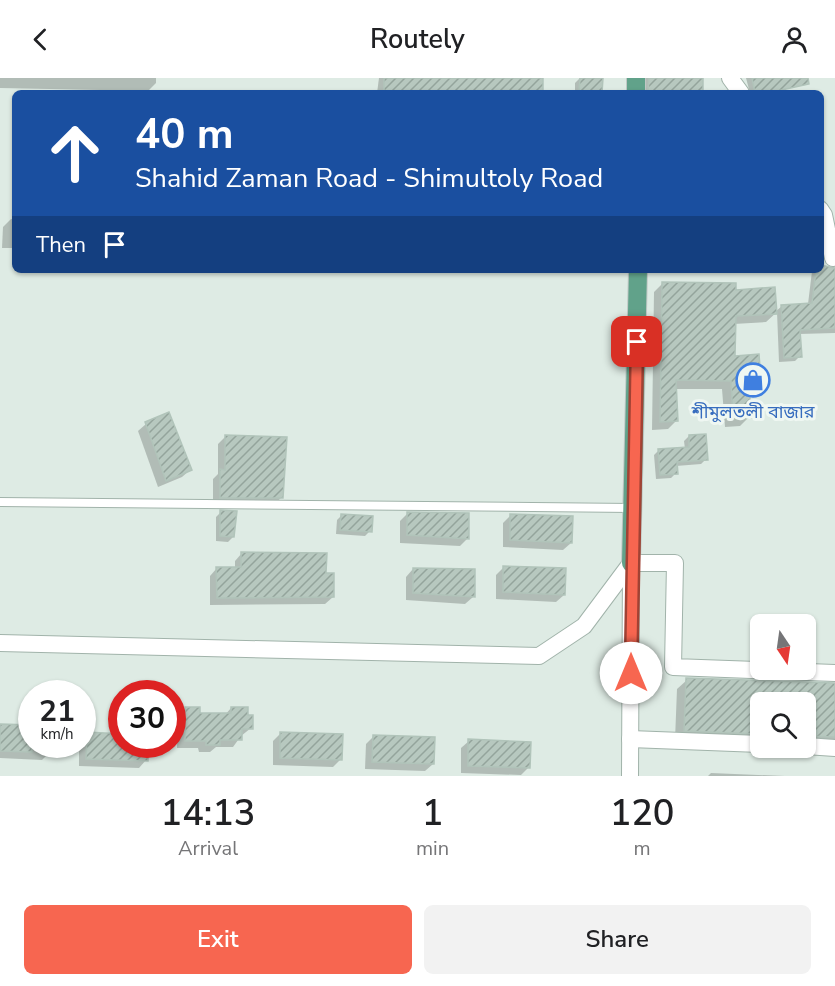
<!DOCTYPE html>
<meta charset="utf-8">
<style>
body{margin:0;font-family:"Nunito Sans","Noto Sans Bengali",sans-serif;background:#f2f2f2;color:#202124;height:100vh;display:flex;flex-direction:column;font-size:22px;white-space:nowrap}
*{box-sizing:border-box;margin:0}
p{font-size:20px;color:#757577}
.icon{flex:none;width:33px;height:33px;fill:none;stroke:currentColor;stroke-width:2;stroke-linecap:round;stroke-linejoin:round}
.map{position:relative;height:698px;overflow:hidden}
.drawer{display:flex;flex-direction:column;background:#fff;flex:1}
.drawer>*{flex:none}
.top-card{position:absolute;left:12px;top:12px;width:812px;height:183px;border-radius:9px;box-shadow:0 2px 4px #0004;background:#1a4fa0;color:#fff;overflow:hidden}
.needle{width:39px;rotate:167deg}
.controls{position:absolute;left:750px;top:536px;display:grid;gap:12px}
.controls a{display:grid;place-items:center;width:66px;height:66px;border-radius:9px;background:#fff;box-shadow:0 2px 4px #0004;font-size:30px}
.speed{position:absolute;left:18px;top:602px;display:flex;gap:12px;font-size:30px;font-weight:700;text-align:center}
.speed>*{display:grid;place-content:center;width:78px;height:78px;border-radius:50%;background:#fff;box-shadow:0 2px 4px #0004;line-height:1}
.speed small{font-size:15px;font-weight:400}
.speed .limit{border:9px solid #d22;background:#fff;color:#111}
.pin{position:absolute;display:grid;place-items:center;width:51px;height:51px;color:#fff;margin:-26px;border-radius:12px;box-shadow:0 3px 9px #0006}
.me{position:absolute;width:66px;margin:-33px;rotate:0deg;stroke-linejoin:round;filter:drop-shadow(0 0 4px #0008)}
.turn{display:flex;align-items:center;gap:21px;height:126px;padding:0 24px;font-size:27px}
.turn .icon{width:78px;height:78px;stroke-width:2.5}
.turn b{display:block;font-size:42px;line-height:51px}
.then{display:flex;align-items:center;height:57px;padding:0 24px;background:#0003;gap:12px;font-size:22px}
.eta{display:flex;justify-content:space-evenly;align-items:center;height:102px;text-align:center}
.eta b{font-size:36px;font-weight:600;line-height:42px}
.primary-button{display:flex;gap:12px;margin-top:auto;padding:12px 24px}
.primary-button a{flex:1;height:69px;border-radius:9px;background:#f76650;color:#fff;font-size:24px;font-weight:600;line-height:69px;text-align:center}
.primary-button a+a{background:#f2f2f2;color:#202124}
header{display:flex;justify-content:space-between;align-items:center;height:78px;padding:0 24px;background:#fff;font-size:27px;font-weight:600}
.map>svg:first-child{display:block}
</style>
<header><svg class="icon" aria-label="back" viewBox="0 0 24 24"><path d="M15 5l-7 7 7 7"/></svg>Routely<svg class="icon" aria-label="person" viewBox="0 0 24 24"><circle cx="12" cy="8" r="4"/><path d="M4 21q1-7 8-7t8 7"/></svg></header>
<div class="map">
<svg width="835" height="698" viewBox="0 0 835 698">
<defs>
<pattern id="building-hatch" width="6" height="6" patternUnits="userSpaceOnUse" patternTransform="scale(1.5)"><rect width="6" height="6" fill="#b7c8bf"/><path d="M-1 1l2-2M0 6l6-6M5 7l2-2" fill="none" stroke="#94a49c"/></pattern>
</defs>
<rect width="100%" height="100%" fill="#deebe4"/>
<!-- shadow -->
<g fill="#0003">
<polygon points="0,0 156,0 156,5 148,13 0,10"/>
<polygon points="379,0 542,0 541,15 377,15"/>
<polygon points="580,0 600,15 575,15 575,5"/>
<rect x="640" y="0" width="61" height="15"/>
<polygon points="746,0 784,0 787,10 782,15 750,15"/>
<polygon points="11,141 15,142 15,170 2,170 3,149"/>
<polygon points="835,191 835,255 799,256 800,278 795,283 779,284 777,234 766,244 734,246 734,279 759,302 748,311 749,339 740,348 725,349 722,311 675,311 677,342 668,351 652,352 654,214 663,205 734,213 775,234 782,228 808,226 812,193"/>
<polygon points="146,346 190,392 182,399 158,409 138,353"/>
<polygon points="689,358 706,381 701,386 676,388 676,395 671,400 656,401 654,377 659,372 685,371 684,363"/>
<polygon points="225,359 286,361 281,420 273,427 213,427 213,401 218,396 218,366"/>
<polygon points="221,434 233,459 228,464 216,463 216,439"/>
<polygon points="407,436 467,461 460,468 400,465 400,443"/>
<polygon points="342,437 370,453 365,458 336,456 337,442"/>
<polygon points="511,437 571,465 563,472 503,469 503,445"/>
<polygon points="242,475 325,497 333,519 325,526 210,527 210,498 217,490 235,490 235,483"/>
<polygon points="504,489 564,517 556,524 496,521 496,497"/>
<polygon points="413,491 473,519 465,526 406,522 406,499"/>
<polygon points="687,602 835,607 835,673 806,667 806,624 760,624 760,669 791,669 786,671 675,662 677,611"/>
<polygon points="231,630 251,650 241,658 233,669 216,669 210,674 199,674 198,670 177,670 178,638 185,631 199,637 225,637"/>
<polygon points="0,647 32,666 50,666 50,674 42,682 0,680"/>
<polygon points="281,655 340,682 333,689 273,687 273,663"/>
<polygon points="87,656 122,666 147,666 146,682 139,690 79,688 79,666 82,666 82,661"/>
<polygon points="373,659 433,686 425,693 365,691 366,666"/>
<polygon points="469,663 528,690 521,697 461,695 461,670"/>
<polygon points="711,695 785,698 708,698"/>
</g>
<!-- building -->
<g fill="url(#building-hatch)" stroke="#b1c4ba" stroke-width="1.5">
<rect x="384" y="0" width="159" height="15"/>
<polygon points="580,0 603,0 602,15 579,15"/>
<polygon points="649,0 703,0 703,14 648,13"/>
<polygon points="752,0 808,0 809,6 768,15 755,15"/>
<polygon points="820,187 835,190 835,250 800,252 802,279 784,280 781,227 812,225 816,192 820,192"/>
<polygon points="662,204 736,205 736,212 775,209 777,236 736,238 735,278 759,276 761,303 749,303 751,340 733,341 731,303 676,302 678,343 660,344"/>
<polygon points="169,334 192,392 166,403 145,344"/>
<polygon points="706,356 708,382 677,384 678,396 660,397 658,371 689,369 689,357"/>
<polygon points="225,357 287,359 283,420 220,420 220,391 225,392"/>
<polygon points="220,432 237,433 234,459 220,458"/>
<polygon points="407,434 469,435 469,461 407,457"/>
<polygon points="341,436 373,438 372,454 340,452"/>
<polygon points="510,436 573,438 572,465 510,462"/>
<polygon points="241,474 327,475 326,495 334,495 334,519 217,520 216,489 241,489"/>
<polygon points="503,488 566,490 565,517 503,514"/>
<polygon points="413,490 475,491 475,519 413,515"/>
<polygon points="686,600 835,605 835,659 806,658 806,624 760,624 760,656 684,653"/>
<polygon points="185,629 200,629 200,635 231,635 231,629 248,629 248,637 253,637 253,651 242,651 242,662 220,662 220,667 206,667 206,663 185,663"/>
<polygon points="0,646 32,647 32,674 0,673"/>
<polygon points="87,654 122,656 122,666 149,666 148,683 86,681"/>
<polygon points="280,654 343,656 342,682 280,680"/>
<polygon points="373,657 435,659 434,686 372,684"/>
<polygon points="468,661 531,664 530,690 468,688"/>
</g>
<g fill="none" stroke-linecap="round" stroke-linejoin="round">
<defs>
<polyline id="service" points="0,424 633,430"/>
<g id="minor">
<polyline points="730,0 741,15"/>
<polyline points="820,131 824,137 833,180"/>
<polyline points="631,485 675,485 673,589 835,595"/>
<polyline points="0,565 539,578 584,548 631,485"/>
<polyline points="630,661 760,666"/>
<polyline points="806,668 835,670"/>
<polyline points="630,698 631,485"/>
</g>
<g id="primary">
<polyline points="636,0 636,15"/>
<polyline points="631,485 638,192"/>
</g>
</defs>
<!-- service casing -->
<use href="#service" stroke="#a1b3aa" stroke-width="10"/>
<!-- minor casing -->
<use href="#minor" stroke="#a1b3aa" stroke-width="18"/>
<!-- primary casing -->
<use href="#primary" stroke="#c0c8c5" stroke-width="20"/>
<!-- service -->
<use href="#service" stroke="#fff" stroke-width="8"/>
<!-- minor -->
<use href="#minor" stroke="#fff" stroke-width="16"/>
<!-- primary -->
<use href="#primary" stroke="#61a28a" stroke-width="18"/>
</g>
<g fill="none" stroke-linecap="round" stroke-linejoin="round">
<defs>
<polyline id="route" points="631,595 637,264"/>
</defs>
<!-- route casing -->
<use href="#route" stroke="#a14234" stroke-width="15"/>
<!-- route -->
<use href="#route" stroke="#f76650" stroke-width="10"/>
</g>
<!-- icons -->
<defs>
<symbol id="shop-ring" viewBox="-11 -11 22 22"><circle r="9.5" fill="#eff7f2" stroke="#3f7fe0" stroke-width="1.5"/><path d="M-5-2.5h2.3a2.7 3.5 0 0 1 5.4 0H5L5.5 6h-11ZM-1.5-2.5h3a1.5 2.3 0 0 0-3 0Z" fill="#3f7fe0"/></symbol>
</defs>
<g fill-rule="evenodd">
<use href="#shop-ring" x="734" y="283" width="38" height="38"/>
</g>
<g text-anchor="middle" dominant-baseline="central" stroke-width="6" stroke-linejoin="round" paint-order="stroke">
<!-- shop labels -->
<g font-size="18" fill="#366cbe" stroke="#eff7f2">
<text x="753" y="334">শীমুলতলী বাজার</text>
</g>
</g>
</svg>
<div class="controls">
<a><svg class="needle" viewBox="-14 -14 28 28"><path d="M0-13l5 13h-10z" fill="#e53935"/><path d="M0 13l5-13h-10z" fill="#757577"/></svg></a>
<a><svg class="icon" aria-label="search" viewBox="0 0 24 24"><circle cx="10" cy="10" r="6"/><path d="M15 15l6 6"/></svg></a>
</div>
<div class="speed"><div>21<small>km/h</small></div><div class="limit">30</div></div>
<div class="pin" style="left:637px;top:264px;background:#d93025"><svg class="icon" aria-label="arrive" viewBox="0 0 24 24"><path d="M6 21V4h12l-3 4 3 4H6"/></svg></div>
<svg class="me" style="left:631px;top:595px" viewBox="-20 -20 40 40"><circle r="19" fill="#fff"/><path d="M0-13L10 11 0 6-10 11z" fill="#f76650"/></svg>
<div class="top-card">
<div class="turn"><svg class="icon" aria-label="ahead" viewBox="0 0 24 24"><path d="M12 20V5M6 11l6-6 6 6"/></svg><div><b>40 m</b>Shahid Zaman Road - Shimultoly Road</div></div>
<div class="then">Then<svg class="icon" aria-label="arrive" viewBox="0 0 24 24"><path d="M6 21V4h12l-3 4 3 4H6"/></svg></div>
</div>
</div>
<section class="drawer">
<div class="eta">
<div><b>14:13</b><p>Arrival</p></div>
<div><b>1</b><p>min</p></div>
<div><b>120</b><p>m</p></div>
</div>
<div class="primary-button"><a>Exit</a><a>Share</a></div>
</section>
